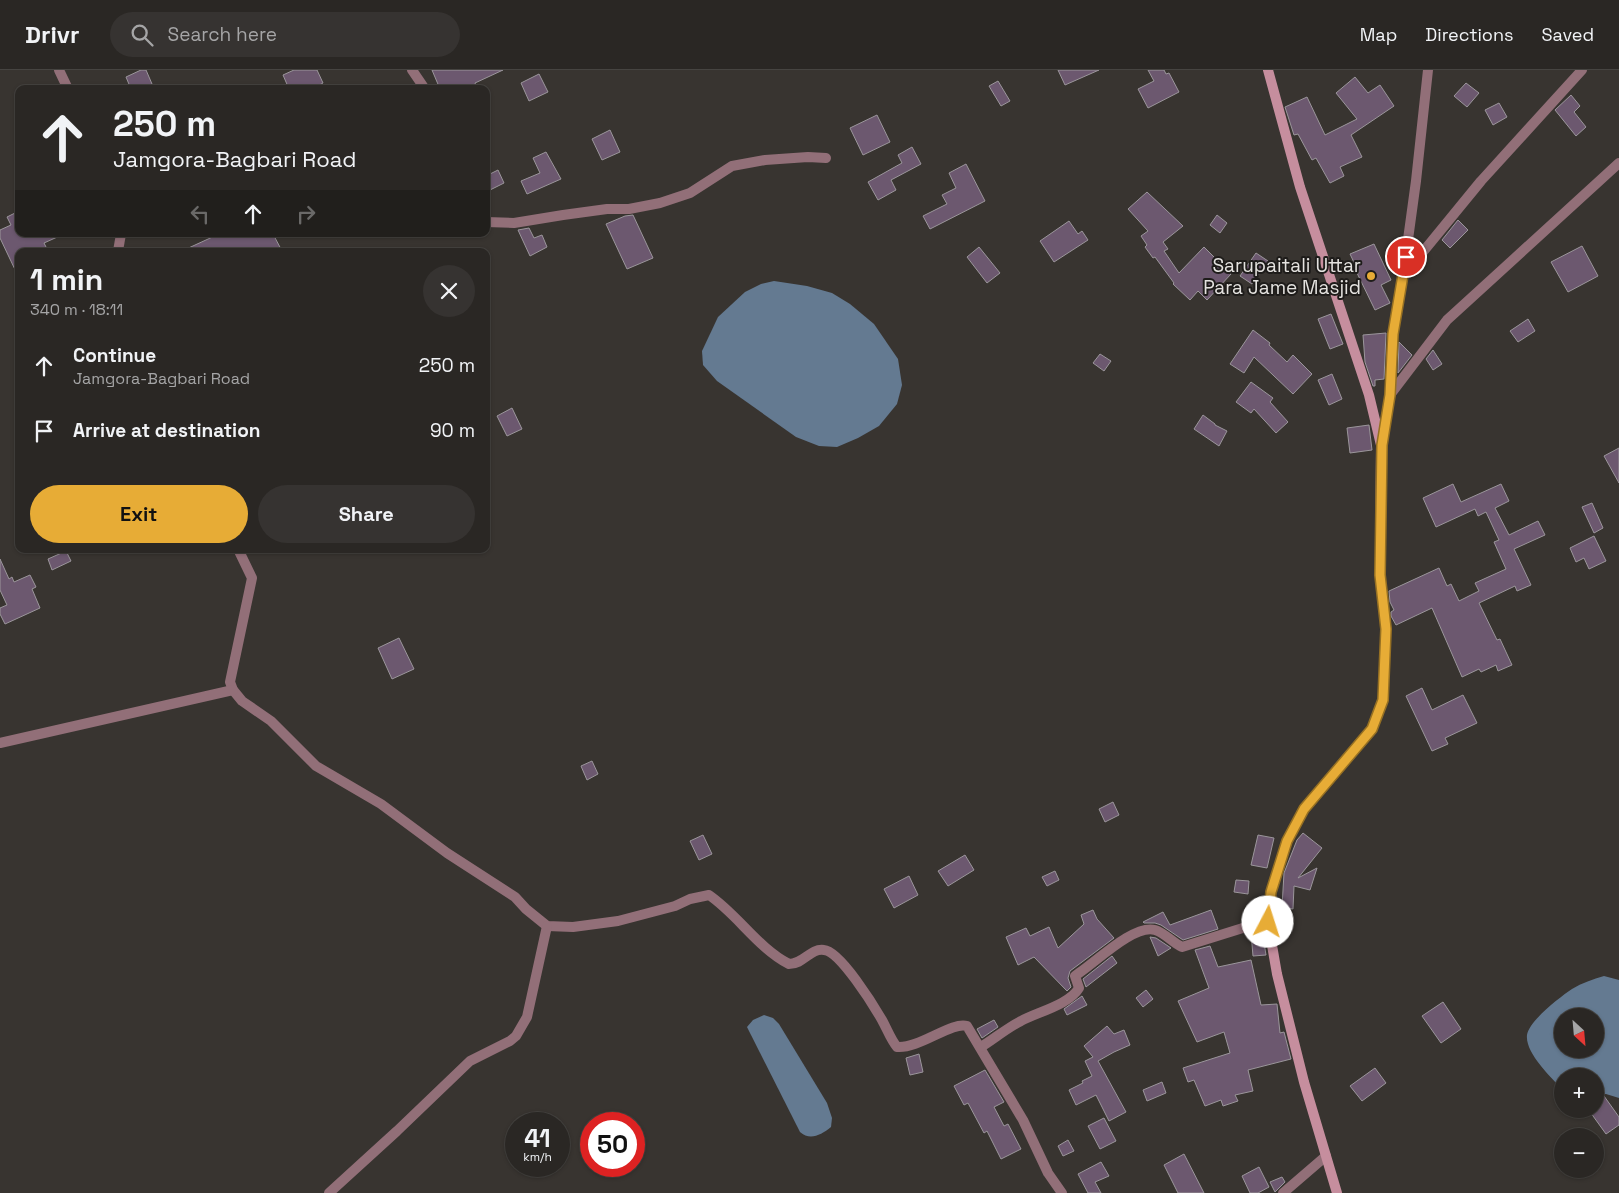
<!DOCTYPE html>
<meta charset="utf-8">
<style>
body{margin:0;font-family:"Space Grotesk",sans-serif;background:#363331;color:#f1f3f6;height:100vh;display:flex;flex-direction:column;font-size:19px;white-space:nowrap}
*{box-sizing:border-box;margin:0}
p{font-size:16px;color:#a5a5a6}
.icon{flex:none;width:28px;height:28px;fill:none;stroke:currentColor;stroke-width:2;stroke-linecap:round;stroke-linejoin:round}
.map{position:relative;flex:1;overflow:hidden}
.details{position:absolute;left:15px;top:178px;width:475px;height:305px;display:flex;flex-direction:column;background:#2a2724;border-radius:10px;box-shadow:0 1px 4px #0004,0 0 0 1px #464441}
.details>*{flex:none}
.top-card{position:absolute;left:15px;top:15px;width:475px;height:152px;border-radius:10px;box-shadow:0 1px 4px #0004,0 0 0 1px #464441;background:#2a2724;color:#f1f3f6;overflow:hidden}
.needle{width:32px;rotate:154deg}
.tools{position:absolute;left:1554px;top:938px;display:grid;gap:10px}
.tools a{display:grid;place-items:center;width:50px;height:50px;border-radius:50%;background:#2a2724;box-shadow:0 1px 4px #0004,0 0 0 1px #464441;font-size:25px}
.speed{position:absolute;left:505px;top:1042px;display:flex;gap:10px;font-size:25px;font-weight:700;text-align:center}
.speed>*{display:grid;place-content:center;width:65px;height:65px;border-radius:50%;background:#2a2724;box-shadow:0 1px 4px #0004,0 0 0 1px #464441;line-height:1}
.speed small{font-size:12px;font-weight:400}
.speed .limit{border:8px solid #d22;background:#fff;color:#111}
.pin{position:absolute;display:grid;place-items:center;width:42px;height:42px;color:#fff;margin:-21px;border:2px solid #fff;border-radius:50%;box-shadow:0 1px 5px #0007}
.me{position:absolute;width:55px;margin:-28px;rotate:5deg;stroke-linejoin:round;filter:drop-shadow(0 0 4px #0008)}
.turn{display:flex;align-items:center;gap:18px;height:105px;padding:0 15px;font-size:22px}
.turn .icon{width:65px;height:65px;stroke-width:2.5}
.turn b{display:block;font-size:35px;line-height:42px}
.lanes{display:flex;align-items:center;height:48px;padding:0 15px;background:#0003;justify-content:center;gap:25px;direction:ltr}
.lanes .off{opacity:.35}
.round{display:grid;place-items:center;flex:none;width:52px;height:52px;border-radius:26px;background:#363331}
.summary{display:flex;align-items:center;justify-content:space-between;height:85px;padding:0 15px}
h1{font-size:30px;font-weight:800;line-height:38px}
.action{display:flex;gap:10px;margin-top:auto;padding:10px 15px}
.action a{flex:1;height:58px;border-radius:30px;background:#e7ac36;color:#111;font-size:20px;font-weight:800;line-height:58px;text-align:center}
.action a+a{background:#363331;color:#f1f3f6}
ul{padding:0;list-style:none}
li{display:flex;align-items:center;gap:15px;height:65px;padding:0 15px}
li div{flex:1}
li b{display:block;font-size:19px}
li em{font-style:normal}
header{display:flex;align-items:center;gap:30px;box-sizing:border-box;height:70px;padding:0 25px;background:#2a2724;border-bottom:1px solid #464441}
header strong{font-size:24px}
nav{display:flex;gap:28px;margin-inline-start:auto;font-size:18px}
.search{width:350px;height:45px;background:#363331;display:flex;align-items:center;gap:12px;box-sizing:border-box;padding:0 18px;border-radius:28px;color:#a5a5a6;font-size:19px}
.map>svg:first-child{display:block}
</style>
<header>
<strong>Drivr</strong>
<div class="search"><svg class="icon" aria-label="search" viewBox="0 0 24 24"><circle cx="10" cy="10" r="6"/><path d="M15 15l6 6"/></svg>Search here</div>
<nav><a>Map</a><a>Directions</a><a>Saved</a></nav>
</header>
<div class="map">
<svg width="1619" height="1123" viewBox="0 0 1619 1123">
<rect width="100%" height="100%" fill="#383430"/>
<!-- water -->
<g fill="#647a91" fill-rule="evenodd">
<polygon points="774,211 807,216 832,223 850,234 874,254 898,289 902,315 897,334 879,356 858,368 837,377 819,376 796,367 717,311 703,295 702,281 718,247 745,222 761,214"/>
<path d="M1604,906L1619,910V1028L1606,1024L1595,1025V1006H1562V1019C1551,1007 1525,983 1527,965C1529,951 1560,927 1572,919C1582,913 1593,909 1604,906ZM1562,946H1595V979H1562Z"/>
<path d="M764,945L773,948L779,954L827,1033L832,1048L831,1057C821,1065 810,1071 800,1062L747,957L753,950Z"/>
</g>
<!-- building -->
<g fill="#6c586f" stroke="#9b969b">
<polygon points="141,0 146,0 152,14 142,19 131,19 126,7"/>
<polygon points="294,0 317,0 323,13 312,19 289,19 283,5"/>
<polygon points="432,0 503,0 475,13 477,19 440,19"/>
<polygon points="1058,0 1099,0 1065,15"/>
<polygon points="1148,0 1164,0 1166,4 1169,3 1179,22 1148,38 1138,19 1154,11"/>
<polygon points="539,4 548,22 529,31 521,13"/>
<polygon points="1355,7 1368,23 1380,15 1394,36 1351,65 1362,87 1340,97 1344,106 1330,113 1316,88 1312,90 1298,64 1294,65 1285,37 1307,27 1325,65 1357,49 1336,23"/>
<polygon points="998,11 1010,31 1001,36 989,16"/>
<polygon points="1466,13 1479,23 1467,37 1454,26"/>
<polygon points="1571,25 1580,36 1574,42 1586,57 1576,66 1555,40"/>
<polygon points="1499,33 1507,47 1493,55 1485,40"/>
<polygon points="877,45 890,72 863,85 850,58"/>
<polygon points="610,60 620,82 602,90 592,69"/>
<polygon points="912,77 921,94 891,110 896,120 878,130 868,112 902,93 898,85"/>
<polygon points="546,82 561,109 527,124 521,111 540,103 533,88"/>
<polygon points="966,94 985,131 930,159 923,146 947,134 942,125 956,118 949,103"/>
<polygon points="498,100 504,113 486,122 486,106"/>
<polygon points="1147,122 1183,156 1163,172 1168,179 1164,181 1179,203 1204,177 1231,204 1207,230 1198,221 1190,230 1173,214 1174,213 1155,187 1153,188 1145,177 1147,175 1141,166 1148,161 1128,139"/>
<polygon points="19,141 19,164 64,164 44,173 48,181 19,181 19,208 0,168 0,160 11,155 7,147"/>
<polygon points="633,145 653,188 627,199 606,154 625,146"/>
<polygon points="1217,145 1227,153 1220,163 1210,155"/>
<polygon points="1458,150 1468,160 1450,178 1442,170"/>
<polygon points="1069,151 1078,164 1082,161 1088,170 1054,192 1040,171"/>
<polygon points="529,158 534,168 542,165 547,177 530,186 518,160"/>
<polygon points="219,164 273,164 282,181 182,181"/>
<polygon points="1374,174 1391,210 1381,215 1390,233 1375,240 1357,203 1359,203 1350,184"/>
<polygon points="1582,176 1598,206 1568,222 1551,192"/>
<polygon points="979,177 1000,203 987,213 967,187"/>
<polygon points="1256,183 1268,191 1252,214 1240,206"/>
<polygon points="1331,244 1343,274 1330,279 1318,249"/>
<polygon points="1528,249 1535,261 1518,272 1510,261"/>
<polygon points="1253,260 1270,273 1269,275 1287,292 1293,285 1312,304 1293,324 1254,287 1244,303 1230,294"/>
<polygon points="1386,263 1384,309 1375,310 1375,316 1373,316 1365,292 1363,265"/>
<polygon points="1399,272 1412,285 1398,303"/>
<polygon points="1433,280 1442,294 1433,300 1426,289"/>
<polygon points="1100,284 1111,291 1104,301 1093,293"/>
<polygon points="1332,304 1342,329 1329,335 1318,310"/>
<polygon points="1251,312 1273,328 1270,332 1288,352 1276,363 1254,339 1251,343 1236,332"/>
<polygon points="512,338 522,359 507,366 497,346"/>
<polygon points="1203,345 1215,354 1215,355 1227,361 1219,376 1194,359"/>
<polygon points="1369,355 1372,380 1350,383 1347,358"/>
<polygon points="1619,378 1619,413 1604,386"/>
<polygon points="1453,414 1461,432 1501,414 1509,431 1495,438 1509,465 1538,451 1545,465 1514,479 1531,515 1517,521 1515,516 1479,533 1497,570 1500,569 1512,595 1498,601 1496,595 1481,602 1479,599 1462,607 1432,538 1396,555 1391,546 1391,542 1394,540 1390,532 1389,521 1439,498 1447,516 1451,514 1459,531 1479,521 1475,513 1506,499 1494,472 1499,470 1486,442 1478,446 1475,439 1436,457 1423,428"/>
<polygon points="1592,433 1603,458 1594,463 1582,437"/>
<polygon points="1594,466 1606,491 1589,499 1584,488 1576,492 1570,478"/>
<polygon points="66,481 71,491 52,500 48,489"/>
<polygon points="0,489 9,509 12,507 14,512 30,505 36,517 32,519 40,538 5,554 0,544 0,538 7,535 0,520"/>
<polygon points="399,568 414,599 392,609 378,578"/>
<polygon points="1422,618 1432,640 1463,625 1477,653 1445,668 1448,674 1432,681 1406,626"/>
<polygon points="592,691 598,704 587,710 581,696"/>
<polygon points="1113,732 1119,745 1105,752 1099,739"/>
<polygon points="1303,763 1322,778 1298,808 1317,798 1310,820 1294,816 1293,839 1282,837 1284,803 1297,770"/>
<polygon points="703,765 712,784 699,790 690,771"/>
<polygon points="1258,765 1274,768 1267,798 1251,795"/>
<polygon points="965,785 974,800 948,816 938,801"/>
<polygon points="1055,801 1059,810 1047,816 1042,807"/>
<polygon points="909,806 918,825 894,838 884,819"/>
<polygon points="1236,810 1249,811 1248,824 1234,822"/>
<polygon points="1093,840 1097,849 1114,868 1070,901 1068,908 1071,917 1067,921 1034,887 1018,895 1006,867 1026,858 1030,866 1049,857 1058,878 1084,854 1081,845"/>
<polygon points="1211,840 1218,859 1183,870 1161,855 1155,853 1144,853 1143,852 1163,842 1170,855"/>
<polygon points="1262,860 1266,885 1253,886 1251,863"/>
<polygon points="1150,867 1156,868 1171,878 1158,886"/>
<polygon points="1210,876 1218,897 1251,890 1261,935 1277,934 1280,963 1284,962 1291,989 1248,1000 1253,1021 1235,1025 1238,1031 1223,1036 1221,1030 1205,1036 1194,1010 1188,1012 1183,998 1230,983 1224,962 1197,972 1178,931 1209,918 1195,880"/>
<polygon points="1112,886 1117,893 1086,917 1083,909"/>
<polygon points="1146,920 1153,929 1143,937 1136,928"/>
<polygon points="1082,926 1087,935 1067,945 1064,939"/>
<polygon points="1443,932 1461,959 1441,973 1422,946"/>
<polygon points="994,950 998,957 982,968 977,959"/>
<polygon points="1107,956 1114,964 1124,960 1130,975 1114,982 1098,991 1126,1042 1109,1051 1096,1025 1076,1035 1069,1020 1083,1013 1082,1011 1092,1006 1085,991 1093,987 1084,976"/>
<polygon points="919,984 923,1002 910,1005 906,988"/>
<polygon points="1375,998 1386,1013 1362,1031 1350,1016"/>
<polygon points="985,1000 1004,1032 994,1037 1004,1056 1008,1054 1021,1079 1001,1089 987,1061 984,1063 968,1033 964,1035 954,1016"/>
<polygon points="1162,1012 1166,1023 1147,1031 1143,1020"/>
<polygon points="1604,1026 1619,1047 1619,1055 1606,1064 1588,1039 1595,1039 1595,1033"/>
<polygon points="1104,1048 1116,1071 1100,1079 1088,1056"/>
<polygon points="1068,1070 1074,1081 1063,1086 1058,1076"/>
<polygon points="1184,1084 1204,1123 1178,1123 1164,1095"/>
<polygon points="1101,1092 1109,1106 1095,1112 1101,1123 1088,1123 1078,1104"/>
<polygon points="1259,1097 1269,1117 1258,1123 1250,1123 1242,1106"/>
<polygon points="1282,1107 1285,1112 1275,1122 1270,1112"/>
</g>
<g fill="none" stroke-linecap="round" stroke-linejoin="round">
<!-- street -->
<g stroke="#926f78" stroke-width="10">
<polyline points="59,0 68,19"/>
<polyline points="412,0 425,19"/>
<polyline points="486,152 514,153 563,145 607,139 629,139 660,133 690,123 732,96 765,90 808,87 826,88"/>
<polyline points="118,181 121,164"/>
<polyline points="1404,205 1481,111 1582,0"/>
<polyline points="1390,325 1447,250 1619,93"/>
<polyline points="1381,375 1390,325 1393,264 1403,206 1416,111 1428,0"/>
<path d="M238,479L252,508L230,612L233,620L242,631L271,651L316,696L381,734L447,783L515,827L526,839L547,856L573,857L618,851L675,836L690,829L709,825C738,845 758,878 789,894C804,894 810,878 824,880C840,881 874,936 882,950C887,959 891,970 897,977C919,979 952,951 967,956L1023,1050L1048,1103L1062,1123"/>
<polyline points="0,673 233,620"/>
<path d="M981,977C994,969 1007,958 1021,951C1037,942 1069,935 1079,918L1075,906L1079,903C1096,892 1134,854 1155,860C1165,863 1173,873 1182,877L1246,857L1268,852"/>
<polyline points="329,1123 397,1061 470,991 510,971 516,966 527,947 547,856"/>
<polyline points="1283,1123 1326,1086"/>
</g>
<!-- secondary -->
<polyline stroke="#c68e9e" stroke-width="10" points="1268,0 1300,117 1369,325 1381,375 1380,505 1386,559 1383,630 1372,659 1304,739 1287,771 1271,822 1268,852 1277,904 1304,1012 1337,1123"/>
</g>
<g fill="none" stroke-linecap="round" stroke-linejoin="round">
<defs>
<polyline id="route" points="1268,852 1271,822 1287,771 1304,739 1372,659 1383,630 1386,559 1380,505 1382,375 1390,325 1393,264 1406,187"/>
</defs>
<!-- route casing -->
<use href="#route" stroke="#967023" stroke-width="12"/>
<!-- route -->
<use href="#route" stroke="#e7ac36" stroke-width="9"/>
</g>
<!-- markers -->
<circle fill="#e7ac36" stroke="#1e1c1a" stroke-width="2" cx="1371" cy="206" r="5"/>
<g text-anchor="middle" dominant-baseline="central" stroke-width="4" stroke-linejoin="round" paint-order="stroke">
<!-- poi labels -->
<g font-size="19" fill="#e4e2df" stroke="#1e1c1a" text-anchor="end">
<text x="1361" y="195">Sarupaitali Uttar<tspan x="1361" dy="22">Para Jame Masjid</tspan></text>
</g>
</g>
</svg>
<div class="tools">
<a><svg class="needle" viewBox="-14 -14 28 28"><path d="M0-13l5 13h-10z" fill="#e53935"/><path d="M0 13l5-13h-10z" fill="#a5a5a6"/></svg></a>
<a>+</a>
<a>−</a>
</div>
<div class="speed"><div>41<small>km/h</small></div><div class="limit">50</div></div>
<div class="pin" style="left:1406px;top:187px;background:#d93025"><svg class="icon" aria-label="arrive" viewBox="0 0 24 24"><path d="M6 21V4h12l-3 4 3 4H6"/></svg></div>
<svg class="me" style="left:1268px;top:852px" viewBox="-20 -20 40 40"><circle r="19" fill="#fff"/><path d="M0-13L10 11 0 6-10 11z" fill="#e7ac36"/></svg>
<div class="top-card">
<div class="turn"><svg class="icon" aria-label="ahead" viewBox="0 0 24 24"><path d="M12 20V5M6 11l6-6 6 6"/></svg><div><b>250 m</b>Jamgora-Bagbari Road</div></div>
<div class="lanes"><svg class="icon off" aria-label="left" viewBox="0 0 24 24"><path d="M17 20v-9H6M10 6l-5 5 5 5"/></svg><svg class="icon" aria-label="ahead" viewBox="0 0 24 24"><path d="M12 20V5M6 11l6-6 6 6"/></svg><svg class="icon off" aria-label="right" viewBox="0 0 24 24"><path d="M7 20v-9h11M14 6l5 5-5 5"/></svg></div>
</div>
<section class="details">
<div class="summary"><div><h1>1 min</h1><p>340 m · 18:11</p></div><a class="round"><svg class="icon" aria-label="close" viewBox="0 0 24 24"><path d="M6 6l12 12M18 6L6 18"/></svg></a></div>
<ul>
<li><svg class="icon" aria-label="ahead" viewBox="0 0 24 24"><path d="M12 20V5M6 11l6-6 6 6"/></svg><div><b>Continue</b><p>Jamgora-Bagbari Road</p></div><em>250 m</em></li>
<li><svg class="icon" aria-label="arrive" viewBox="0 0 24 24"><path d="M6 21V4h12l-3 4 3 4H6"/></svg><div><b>Arrive at destination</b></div><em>90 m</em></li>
</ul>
<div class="action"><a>Exit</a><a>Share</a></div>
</section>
</div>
